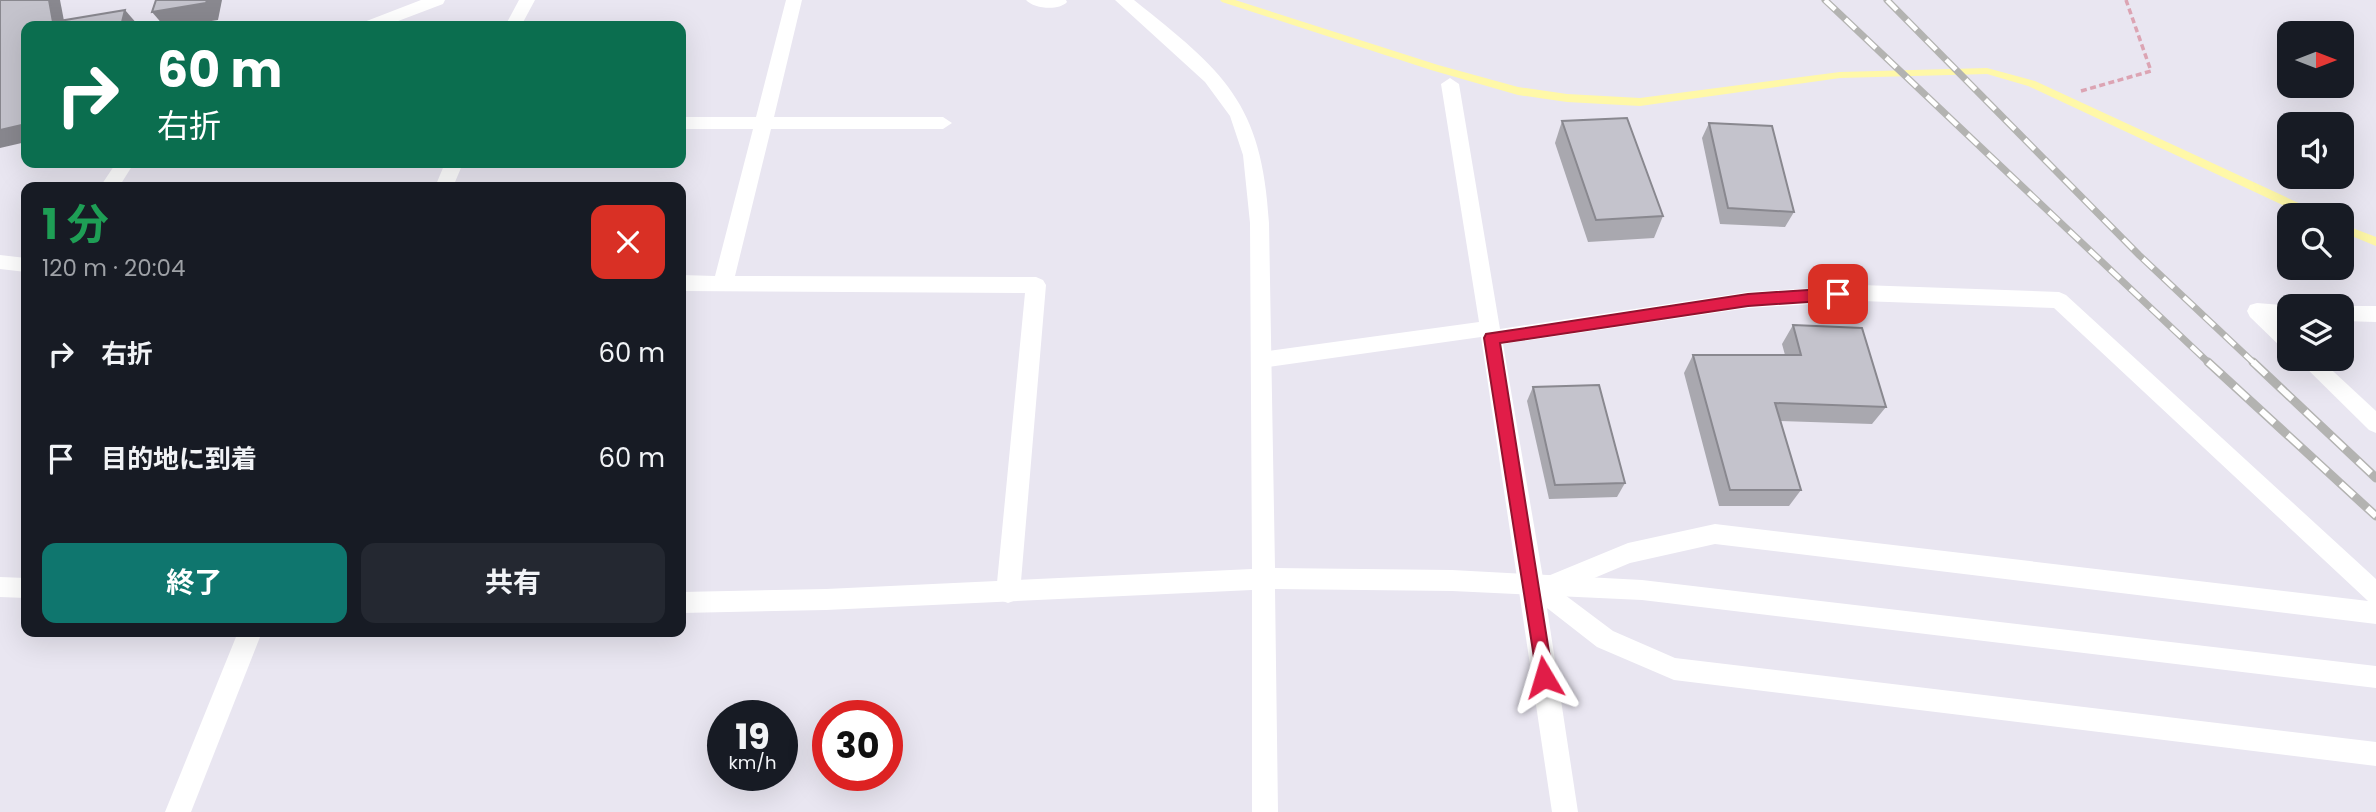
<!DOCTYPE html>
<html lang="ja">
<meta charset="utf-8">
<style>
body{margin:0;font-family:Poppins,"Noto Sans JP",sans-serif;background:#242831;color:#f1f3f6;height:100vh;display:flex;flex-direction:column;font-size:26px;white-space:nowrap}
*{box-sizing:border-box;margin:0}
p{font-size:23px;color:#9ea1a6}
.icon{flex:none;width:38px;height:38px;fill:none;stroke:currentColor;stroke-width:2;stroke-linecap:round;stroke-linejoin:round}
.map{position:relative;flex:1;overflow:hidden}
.sheet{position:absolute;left:21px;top:182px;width:665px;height:455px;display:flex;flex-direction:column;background:#171b24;border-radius:14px;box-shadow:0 7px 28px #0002}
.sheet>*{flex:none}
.top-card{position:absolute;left:21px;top:21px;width:665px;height:147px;border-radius:14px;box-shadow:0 7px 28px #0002;background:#0b6e4f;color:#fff;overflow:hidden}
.needle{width:46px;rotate:90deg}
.buttons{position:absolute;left:2277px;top:21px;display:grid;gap:14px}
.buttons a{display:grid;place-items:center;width:77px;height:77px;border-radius:14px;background:#171b24;box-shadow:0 7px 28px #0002;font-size:35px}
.speed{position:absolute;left:707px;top:700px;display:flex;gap:14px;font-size:35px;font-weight:700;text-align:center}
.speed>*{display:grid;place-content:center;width:91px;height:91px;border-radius:50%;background:#171b24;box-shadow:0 7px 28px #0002;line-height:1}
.speed small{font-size:18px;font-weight:400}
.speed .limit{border:10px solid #d22;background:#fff;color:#111}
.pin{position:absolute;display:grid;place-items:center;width:60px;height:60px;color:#fff;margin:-30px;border-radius:14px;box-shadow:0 4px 10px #0006}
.me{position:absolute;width:77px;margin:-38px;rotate:353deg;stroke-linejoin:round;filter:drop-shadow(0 0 5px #0008)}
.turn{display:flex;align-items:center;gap:24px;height:147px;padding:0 21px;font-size:32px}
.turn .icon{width:91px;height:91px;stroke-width:2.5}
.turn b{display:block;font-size:49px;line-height:60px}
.round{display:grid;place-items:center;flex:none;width:74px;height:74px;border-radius:14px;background:#242831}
.overview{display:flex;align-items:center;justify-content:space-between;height:119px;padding:0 21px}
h1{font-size:42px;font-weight:700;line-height:52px;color:#1e9e55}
.button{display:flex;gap:14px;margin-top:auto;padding:14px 21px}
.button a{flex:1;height:80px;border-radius:14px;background:#0f766e;color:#fff;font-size:28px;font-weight:700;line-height:80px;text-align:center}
.button a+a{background:#242831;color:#f1f3f6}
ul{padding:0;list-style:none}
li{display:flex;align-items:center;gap:21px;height:105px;padding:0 21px}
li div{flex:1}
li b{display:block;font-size:26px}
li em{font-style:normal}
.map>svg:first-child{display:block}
</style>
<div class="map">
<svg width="2376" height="812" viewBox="0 0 2376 812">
<rect width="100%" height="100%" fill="#e9e6f1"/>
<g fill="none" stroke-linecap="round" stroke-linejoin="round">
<!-- stream -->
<g fill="#fff8a8" fill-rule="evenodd">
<polygon points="1220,0 1235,0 1438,65 1518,87 1567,94 1640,98 1840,72 1987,68 2035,81 2318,212 2320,215 2304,215 2028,86 1987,74 1840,78 1640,106 1567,102 1518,95 1431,70 1222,2"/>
<polygon points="2342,224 2376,237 2376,246 2342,232"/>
</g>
<!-- path -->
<polyline stroke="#dca4b3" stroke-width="3.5" stroke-dasharray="6 3.5" stroke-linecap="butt" points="2081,91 2151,71 2126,0"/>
<!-- street -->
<g fill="#fff" fill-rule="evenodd">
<polygon points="421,0 445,0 443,4 385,26 362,26 364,22"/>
<polygon points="519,0 535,0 521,26 505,26"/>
<polygon points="786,0 802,0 774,117 943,117 952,123 943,129 771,129 735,276 1036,277 1043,280 1046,285 1020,593 1016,600 1008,603 1000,600 996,593 1025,293 681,291 681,275 715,276 753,129 681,129 681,117 756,117"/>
<path d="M1026,0H1066L1067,2C1059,11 1034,9 1026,0Z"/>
<path d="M1450,78L1459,84L1500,329L1748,292L1861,285L2059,292L2066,295L2376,579V624L1715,544L1630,563L1561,592L1613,631L1675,658L2376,742V766L1674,680L1597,647L1547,608L1578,812H1552L1481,337L1261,368L1254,366L1251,360L1254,354L1261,352L1479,322L1441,84ZM1861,301L2054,308L2368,601L1715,524L1628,543L1543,578L1503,344L1748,308Z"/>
<polygon points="116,163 134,163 119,187 100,187"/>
<polygon points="445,163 463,163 453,187 435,187"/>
<polygon points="0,255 26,258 26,272 0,269"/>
<polygon points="2257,303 2296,306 2289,306 2289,320 2279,320 2289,329 2289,350 2282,348 2250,317 2247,311 2250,305"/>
<polygon points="2339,306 2376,306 2376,322 2342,321 2342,306"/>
<polygon points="2297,359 2320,359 2376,411 2376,433 2369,430"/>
<polygon points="238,632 262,632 191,812 165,812"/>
</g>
<!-- secondary -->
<g fill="#fff" fill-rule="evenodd">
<path d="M1115,0H1134C1224,72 1262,102 1269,223L1275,568L1452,570L1642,580L2376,666V688L1642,600L1452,591L1275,589L1278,812H1252V590L826,610L681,613V592L826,589L1252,569L1250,223L1243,155L1230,116L1205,82Z"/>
<polygon points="0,577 26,578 26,598 0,597"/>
</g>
<defs>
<g id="rail-far1">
<polyline points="1825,0 2210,364"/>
<polyline points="1887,0 2139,255 2255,364"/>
</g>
<g id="rail">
<polyline points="2208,362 2376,516"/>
<polyline points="2253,362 2376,478"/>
</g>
</defs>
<!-- rail-far1 casing -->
<use href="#rail-far1" stroke="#b3b3b1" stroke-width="7"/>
<!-- rail casing -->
<use href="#rail" stroke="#b3b3b1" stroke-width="9"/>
<!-- rail-far1 -->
<use href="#rail-far1" stroke="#fff" stroke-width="4.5" stroke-dasharray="14" stroke-linecap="butt"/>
<!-- rail -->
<use href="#rail" stroke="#fff" stroke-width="6" stroke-dasharray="18" stroke-linecap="butt"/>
</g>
<!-- wall -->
<g fill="#a9a8af">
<polygon points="1562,121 1663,216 1654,238 1588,242 1555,143"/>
<polygon points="1709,123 1794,212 1785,227 1720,224 1702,138"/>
<polygon points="1793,325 1886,407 1872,424 1780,421 1801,490 1789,506 1719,506 1684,373 1693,355 1785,355 1782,344"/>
<polygon points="1533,387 1625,483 1617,497 1549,499 1527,401"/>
</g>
<!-- shaded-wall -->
<g fill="#89888f">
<polygon points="49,0 60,0 65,26 53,22"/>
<polygon points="207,0 222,0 218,20 179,26 164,26 152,12"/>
<polygon points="125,10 138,25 137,26 121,26"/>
<polygon points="26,124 26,142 0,148 0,130"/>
</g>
<!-- building -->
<g fill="#c4c3cc" stroke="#89888f" stroke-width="2">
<polygon points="0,0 49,0 53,22 125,10 121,26 26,26 26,124 0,130"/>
<polygon points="156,0 207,0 206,3 152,12"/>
<polygon points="1627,118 1663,216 1596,220 1562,121"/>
<polygon points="1709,123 1772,126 1794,212 1728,208"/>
<polygon points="1793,325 1862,328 1886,407 1775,403 1801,490 1730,490 1693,355 1801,355"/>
<polygon points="1599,385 1625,483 1555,485 1533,387"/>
</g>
<!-- route -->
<polygon fill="#e11d48" stroke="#92132f" stroke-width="2" points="1838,288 1846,294 1838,300 1748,306 1500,343 1553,677 1550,683 1544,686 1538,683 1484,338 1486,334 1748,294"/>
</svg>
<div class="buttons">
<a><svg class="needle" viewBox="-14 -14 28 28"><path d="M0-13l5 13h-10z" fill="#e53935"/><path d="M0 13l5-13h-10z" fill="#9ea1a6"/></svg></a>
<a><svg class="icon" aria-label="sound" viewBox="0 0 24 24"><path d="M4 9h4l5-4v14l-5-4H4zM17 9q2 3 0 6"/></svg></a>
<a><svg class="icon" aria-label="search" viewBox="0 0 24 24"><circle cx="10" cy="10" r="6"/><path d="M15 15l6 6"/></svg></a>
<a><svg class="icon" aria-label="layers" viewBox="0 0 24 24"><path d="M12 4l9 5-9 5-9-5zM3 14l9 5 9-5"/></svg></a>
</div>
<div class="speed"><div>19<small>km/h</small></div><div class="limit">30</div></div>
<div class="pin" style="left:1838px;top:294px;background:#d93025"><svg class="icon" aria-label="arrive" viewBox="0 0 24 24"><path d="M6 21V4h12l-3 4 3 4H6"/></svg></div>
<svg class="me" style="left:1544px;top:677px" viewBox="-20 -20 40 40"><path d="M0-17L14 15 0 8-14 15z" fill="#e11d48" stroke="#fff" stroke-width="4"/></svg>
<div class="top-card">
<div class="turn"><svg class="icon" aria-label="right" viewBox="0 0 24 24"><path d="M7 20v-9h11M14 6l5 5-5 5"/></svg><div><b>60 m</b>右折</div></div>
</div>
<section class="sheet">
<div class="overview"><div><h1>1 分</h1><p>120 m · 20:04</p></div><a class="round" style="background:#d93025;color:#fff"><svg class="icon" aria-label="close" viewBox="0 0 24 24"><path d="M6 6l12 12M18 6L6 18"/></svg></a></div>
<ul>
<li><svg class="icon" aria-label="right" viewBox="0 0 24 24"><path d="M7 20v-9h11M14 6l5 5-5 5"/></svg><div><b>右折</b></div><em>60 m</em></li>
<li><svg class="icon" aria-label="arrive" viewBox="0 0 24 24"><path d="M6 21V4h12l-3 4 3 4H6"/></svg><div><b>目的地に到着</b></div><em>60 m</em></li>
</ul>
<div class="button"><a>終了</a><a>共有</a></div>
</section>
</div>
